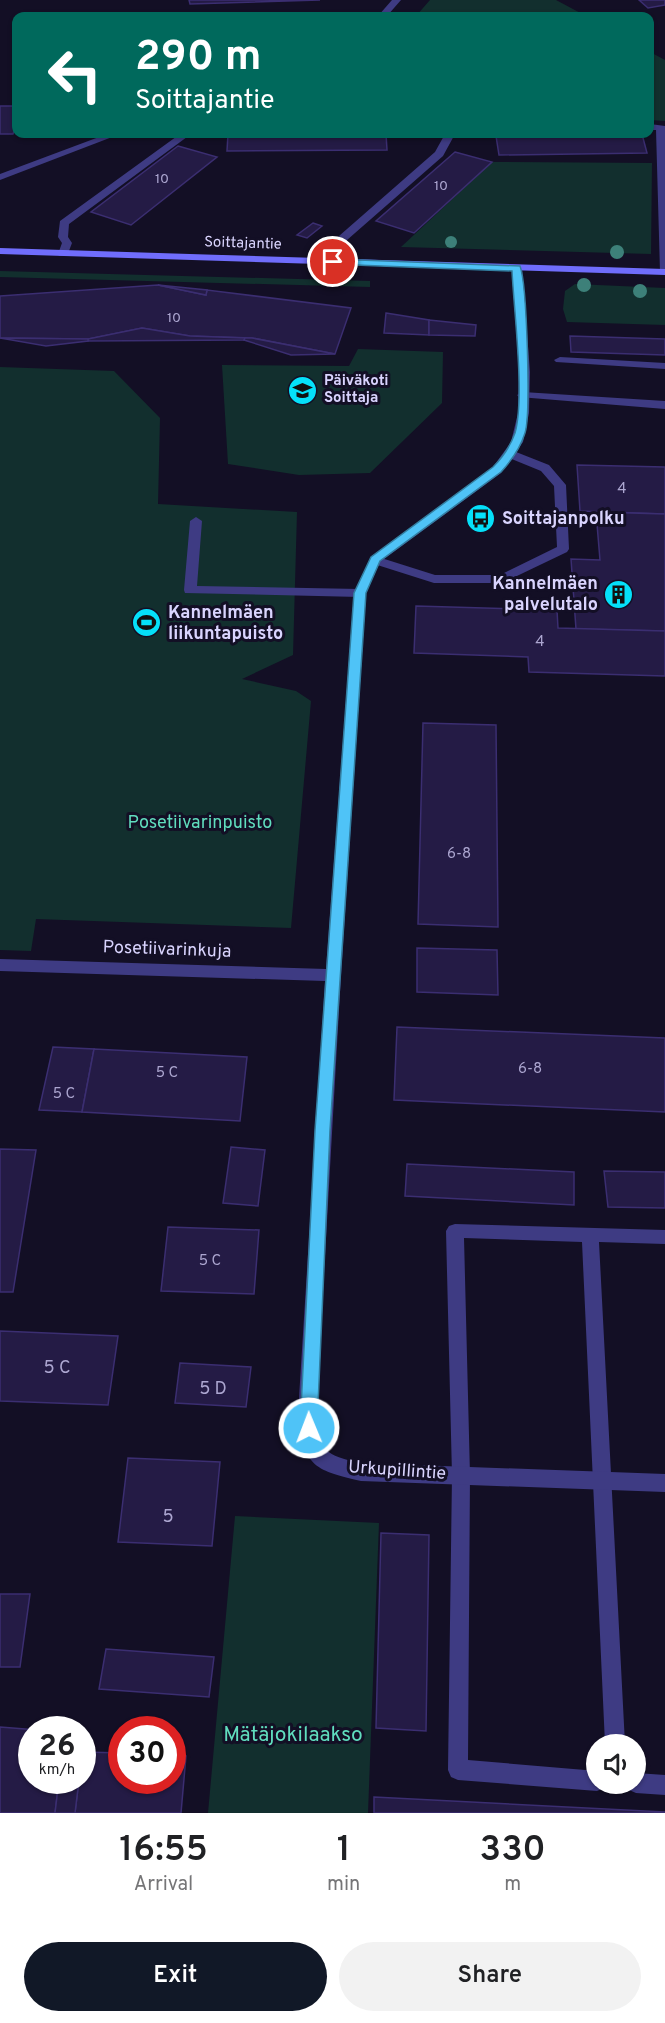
<!DOCTYPE html>
<meta charset="utf-8">
<style>
body{margin:0;font-family:Overpass,sans-serif;background:#f2f2f2;color:#202124;height:100vh;display:flex;flex-direction:column;font-size:22px;white-space:nowrap}
*{box-sizing:border-box;margin:0}
p{font-size:20px;color:#757577}
.icon{flex:none;width:33px;height:33px;fill:none;stroke:currentColor;stroke-width:2;stroke-linecap:round;stroke-linejoin:round}
.map{position:relative;height:1813px;overflow:hidden}
.sheet{display:flex;flex-direction:column;background:#fff;flex:1}
.sheet>*{flex:none}
.guide{position:absolute;left:12px;top:12px;width:642px;height:126px;border-radius:12px;box-shadow:0 2px 4px #0004;background:#00695c;color:#fff;overflow:hidden}
.buttons{position:absolute;left:586px;top:1734px;display:grid;gap:12px}
.buttons a{display:grid;place-items:center;width:60px;height:60px;border-radius:50%;background:#fff;box-shadow:0 2px 4px #0004;font-size:30px}
.speed{position:absolute;left:18px;top:1716px;display:flex;gap:12px;font-size:30px;font-weight:700;text-align:center}
.speed>*{display:grid;place-content:center;width:78px;height:78px;border-radius:50%;background:#fff;box-shadow:0 2px 4px #0004;line-height:1}
.speed small{font-size:15px;font-weight:400}
.speed .limit{border:9px solid #d22;background:#fff;color:#111}
.pin{position:absolute;display:grid;place-items:center;width:51px;height:51px;color:#fff;margin:-26px;border:3px solid #fff;border-radius:50%;box-shadow:0 2px 6px #0007}
.me{position:absolute;width:66px;margin:-33px;rotate:359deg;stroke-linejoin:round;filter:drop-shadow(0 0 4px #0008)}
.turn{display:flex;align-items:center;gap:21px;height:126px;padding:0 24px;font-size:27px}
.turn .icon{width:78px;height:78px;stroke-width:2.5}
.turn b{display:block;font-size:42px;line-height:51px}
.eta{display:flex;justify-content:space-evenly;align-items:center;height:102px;text-align:center}
.eta b{font-size:36px;font-weight:600;line-height:42px}
.cta{display:flex;gap:12px;margin-top:auto;padding:12px 24px}
.cta a{flex:1;height:69px;border-radius:36px;background:#111827;color:#fff;font-size:24px;font-weight:600;line-height:69px;text-align:center}
.cta a+a{background:#f2f2f2;color:#202124}
.map>svg:first-child{display:block}
</style>
<div class="map">
<svg width="665" height="1813" viewBox="0 0 665 1813">
<rect width="100%" height="100%" fill="#130f25"/>
<!-- green -->
<g fill="#122f2e">
<polygon points="430,0 556,0 586,16 416,16"/>
<polygon points="650,52 665,60 665,121 650,120"/>
<polygon points="492,162 652,163 651,254 401,247"/>
<polygon points="0,271 370,281 370,287 0,277"/>
<polygon points="575,284 665,288 665,325 567,322 563,309 565,291"/>
<polygon points="358,349 443,352 442,403 370,473 299,475 228,464 222,365 349,366"/>
<polygon points="0,367 114,371 160,418 158,504 297,512 293,655 242,679 296,691 311,701 291,928 36,919 31,951 0,950"/>
<polygon points="235,1516 379,1523 368,1813 208,1813"/>
</g>
<!-- building -->
<g fill="#241b45" stroke="#3b2e71" stroke-width="1.5">
<polygon points="189,0 320,0 190,4"/>
<polygon points="639,0 665,0 665,5 648,8"/>
<polygon points="0,106 16,106 16,124 13,134 0,134"/>
<polygon points="228,134 386,134 387,150 227,151"/>
<polygon points="642,134 647,153 499,155 496,136"/>
<polygon points="178,146 217,157 131,225 91,212"/>
<polygon points="455,152 492,162 414,233 376,221"/>
<polygon points="313,223 322,226 307,238 297,235"/>
<polygon points="158,285 206,295 207,290 351,308 335,354 252,338 190,336 142,328 88,339 0,338 0,296"/>
<polygon points="158,285 207,290 206,295"/>
<polygon points="386,313 429,320 429,335 384,333"/>
<polygon points="429,320 476,325 475,336 429,335"/>
<polygon points="142,328 190,336 245,338 244,340 88,341 88,339"/>
<polygon points="570,336 665,339 665,355 571,352"/>
<polygon points="0,338 88,339 88,341 46,346"/>
<polygon points="245,338 252,338 335,354 291,355 244,340"/>
<polygon points="577,465 665,467 665,514 580,511"/>
<polygon points="596,512 665,514 665,631 576,629 571,559 600,560"/>
<polygon points="416,606 557,610 558,628 665,631 665,676 529,672 528,657 414,653"/>
<polygon points="423,723 496,725 498,927 418,924"/>
<polygon points="417,948 497,950 498,995 417,992"/>
<polygon points="397,1027 665,1038 665,1112 394,1100"/>
<polygon points="53,1047 94,1049 82,1112 39,1110"/>
<polygon points="94,1049 247,1057 240,1121 82,1112"/>
<polygon points="231,1147 265,1150 258,1206 223,1203"/>
<polygon points="0,1149 36,1150 13,1292 0,1292"/>
<polygon points="407,1164 574,1172 574,1205 405,1196"/>
<polygon points="604,1171 665,1172 665,1208 608,1207"/>
<polygon points="168,1227 259,1230 254,1294 161,1291"/>
<polygon points="0,1331 118,1336 108,1405 0,1401"/>
<polygon points="180,1363 251,1367 246,1407 175,1403"/>
<polygon points="128,1458 220,1462 212,1546 118,1542"/>
<polygon points="381,1533 429,1535 426,1731 376,1728"/>
<polygon points="0,1594 30,1594 20,1667 0,1667"/>
<polygon points="106,1649 214,1657 209,1697 99,1689"/>
<polygon points="0,1727 38,1730 32,1730 32,1780 59,1780 55,1813 0,1813"/>
<polygon points="83,1752 122,1753 122,1780 172,1780 172,1755 186,1756 181,1813 75,1813 79,1780 82,1780"/>
<polygon points="59,1780 79,1780 75,1813 55,1813"/>
<polygon points="374,1797 665,1812 665,1813 374,1813"/>
</g>
<g fill="none" stroke-linecap="round" stroke-linejoin="round">
<!-- service -->
<g fill="#3e3b83" fill-rule="evenodd">
<polygon points="650,124 665,126 665,275 660,272 656,130 650,130"/>
<polygon points="180,134 191,134 69,224 68,237 72,243 67,256 59,256 58,254 62,243 58,237 60,221"/>
<polygon points="445,134 455,134 443,156 347,240 339,253 337,264 329,264 329,253 339,236 435,152"/>
<polygon points="560,357 665,363 665,369 556,362 554,360"/>
<polygon points="523,392 665,401 665,409 519,397 517,395"/>
<polygon points="511,450 549,465 566,485 569,549 567,552 502,583 434,583 371,563 371,557 375,556 435,575 500,575 557,547 554,486 541,471 507,457 505,454"/>
<polygon points="196,517 202,521 197,586 360,589 366,593 360,597 185,593 184,590 190,521"/>
<polygon points="455,1224 665,1230 665,1244 599,1242 625,1744 605,1744 582,1242 464,1238 470,1475 468,1760 597,1771 597,1784 606,1784 604,1788 597,1791 458,1780 451,1777 448,1770 452,1475 446,1231 449,1226"/>
<polygon points="636,1773 665,1775 665,1795 636,1793 629,1790 626,1784 636,1784"/>
</g>
<!-- minor -->
<path fill="#3e3b83" fill-rule="evenodd" d="M517,265L522,268L530,372L529,413L523,442L501,473L380,562L366,593L341,975L316,1414C321,1452 324,1455 361,1463L665,1474V1492L361,1481C312,1470 304,1465 298,1414L325,981L0,971V959L326,969L354,593L371,557L493,467L511,442L518,413L519,372L512,268Z"/>
<!-- tertiary -->
<g fill="#3e3b83" fill-rule="evenodd">
<polygon points="392,0 401,0 387,16 378,16"/>
<polygon points="107,134 120,134 0,180 0,174"/>
</g>
<!-- secondary -->
<polygon fill="#706dfc" fill-rule="evenodd" points="0,248 665,269 665,275 0,254"/>
</g>
<!-- trees -->
<g fill="#3d8079">
<circle cx="451" cy="242" r="6"/>
<circle cx="617" cy="252" r="7"/>
<circle cx="584" cy="285" r="7"/>
<circle cx="640" cy="291" r="7"/>
</g>
<!-- route -->
<path fill="#4fc3f7" stroke="#337fa1" stroke-width="1.5" d="M333,259L520,266C527,284 531,414 525,433C520,449 512,460 501,472L380,561L366,593L330,1130L317,1428L314,1433L309,1436L303,1433L300,1428L315,1130L354,593L371,557L493,467C503,457 510,447 515,433C525,397 514,312 512,271L329,264V260Z"/>
<!-- icons -->
<defs>
<symbol id="school-disc" viewBox="-11 -11 22 22"><circle r="9.5" fill="#05e0f9" stroke="#130f25"/><path d="M0-5L7-2L0 1L-7-2ZM-4 1L0 2.5L4 1V4Q0 6-4 4Z" fill="#111"/></symbol>
<symbol id="bus-disc" viewBox="-11 -11 22 22"><circle r="9.5" fill="#05e0f9" stroke="#130f25"/><path d="M-5-6H5V4H4V6H2V4H-2V6H-4V4H-5ZM-3.5-4V0h7V-4ZM-3.5 1.2v1.5H-2V1.2ZM2 1.2v1.5H3.5V1.2Z" fill="#111"/></symbol>
<symbol id="building-disc" viewBox="-11 -11 22 22"><circle r="9.5" fill="#05e0f9" stroke="#130f25"/><path d="M-4-6H4V6H1V3H-1V6H-4ZM-2.5-4.3h1.7v1.8h-1.7ZM.8-4.3h1.7v1.8H.8ZM-2.5-1h1.7V.8h-1.7ZM.8-1h1.7V.8H.8Z" fill="#111"/></symbol>
<symbol id="stadium-disc" viewBox="-11 -11 22 22"><circle r="9.5" fill="#05e0f9" stroke="#130f25"/><path d="M0-5a6.5 5 0 1 0 0 10a6.5 5 0 1 0 0-10ZM-3.5-1.8h7v3.6h-7Z" fill="#111"/></symbol>
</defs>
<g fill-rule="evenodd">
<use href="#school-disc" x="286" y="374" width="33" height="33"/>
<use href="#bus-disc" x="464" y="502" width="33" height="33"/>
<use href="#building-disc" x="602" y="578" width="33" height="33"/>
<use href="#stadium-disc" x="130" y="606" width="33" height="33"/>
</g>
<g text-anchor="middle" dominant-baseline="central" stroke-width="6" stroke-linejoin="round" paint-order="stroke">
<!-- far-number labels -->
<g font-size="14" fill="#aca6d0">
<text x="162" y="179">10</text>
<text x="441" y="186">10</text>
<text x="174" y="318">10</text>
</g>
<!-- far-street labels -->
<g font-size="15" fill="#d9d4fe" stroke="#130f25">
<text transform="translate(243 244) rotate(2)">Soittajantie</text>
</g>
<!-- far-poi labels -->
<g font-size="15" font-weight="bold" fill="#d9d4fe" stroke="#130f25" text-anchor="start">
<text x="324" y="381">Päiväkoti<tspan x="324" dy="17">Soittaja</tspan></text>
</g>
<!-- number labels -->
<g font-size="15" fill="#aca6d0">
<text x="622" y="489">4</text>
<text x="540" y="642">4</text>
<text x="459" y="854">6-8</text>
<text x="530" y="1069">6-8</text>
<text x="167" y="1073">5 C</text>
<text x="64" y="1094">5 C</text>
<text x="210" y="1261">5 C</text>
</g>
<!-- poi labels -->
<g font-size="18" font-weight="bold" fill="#d9d4fe" stroke="#130f25" text-anchor="start">
<text x="502" y="519">Soittajanpolku</text>
<text x="598" y="584" text-anchor="end">Kannelmäen<tspan x="598" dy="21">palvelutalo</tspan></text>
<text x="168" y="613">Kannelmäen<tspan x="168" dy="21">liikuntapuisto</tspan></text>
</g>
<!-- park labels -->
<g font-size="18" fill="#60ddbe" stroke="#130f25">
<text x="200" y="823">Posetiivarinpuisto</text>
</g>
<!-- street labels -->
<g font-size="18" fill="#d9d4fe" stroke="#130f25">
<text transform="translate(167 950) rotate(2)">Posetiivarinkuja</text>
<text transform="translate(397 1471) rotate(4)">Urkupillintie</text>
</g>
<!-- near-number labels -->
<g font-size="18" fill="#aca6d0">
<text x="57" y="1368">5 C</text>
<text x="213" y="1389">5 D</text>
<text x="168" y="1517">5</text>
</g>
<!-- near-park labels -->
<g font-size="21" fill="#60ddbe" stroke="#130f25">
<text x="293" y="1735">Mätäjokilaakso</text>
</g>
</g>
</svg>
<div class="buttons">
<a><svg class="icon" aria-label="sound" viewBox="0 0 24 24"><path d="M4 9h4l5-4v14l-5-4H4zM17 9q2 3 0 6"/></svg></a>
</div>
<div class="speed"><div>26<small>km/h</small></div><div class="limit">30</div></div>
<div class="pin" style="left:333px;top:262px;background:#d93025"><svg class="icon" aria-label="arrive" viewBox="0 0 24 24"><path d="M6 21V4h12l-3 4 3 4H6"/></svg></div>
<svg class="me" style="left:309px;top:1428px" viewBox="-20 -20 40 40"><circle r="17" fill="#4fc3f7" stroke="#fff" stroke-width="3"/><path d="M0-11L8 9 0 5-8 9z" fill="#fff"/></svg>
<div class="guide">
<div class="turn"><svg class="icon" aria-label="left" viewBox="0 0 24 24"><path d="M17 20v-9H6M10 6l-5 5 5 5"/></svg><div><b>290 m</b>Soittajantie</div></div>
</div>
</div>
<section class="sheet">
<div class="eta">
<div><b>16:55</b><p>Arrival</p></div>
<div><b>1</b><p>min</p></div>
<div><b>330</b><p>m</p></div>
</div>
<div class="cta"><a>Exit</a><a>Share</a></div>
</section>
